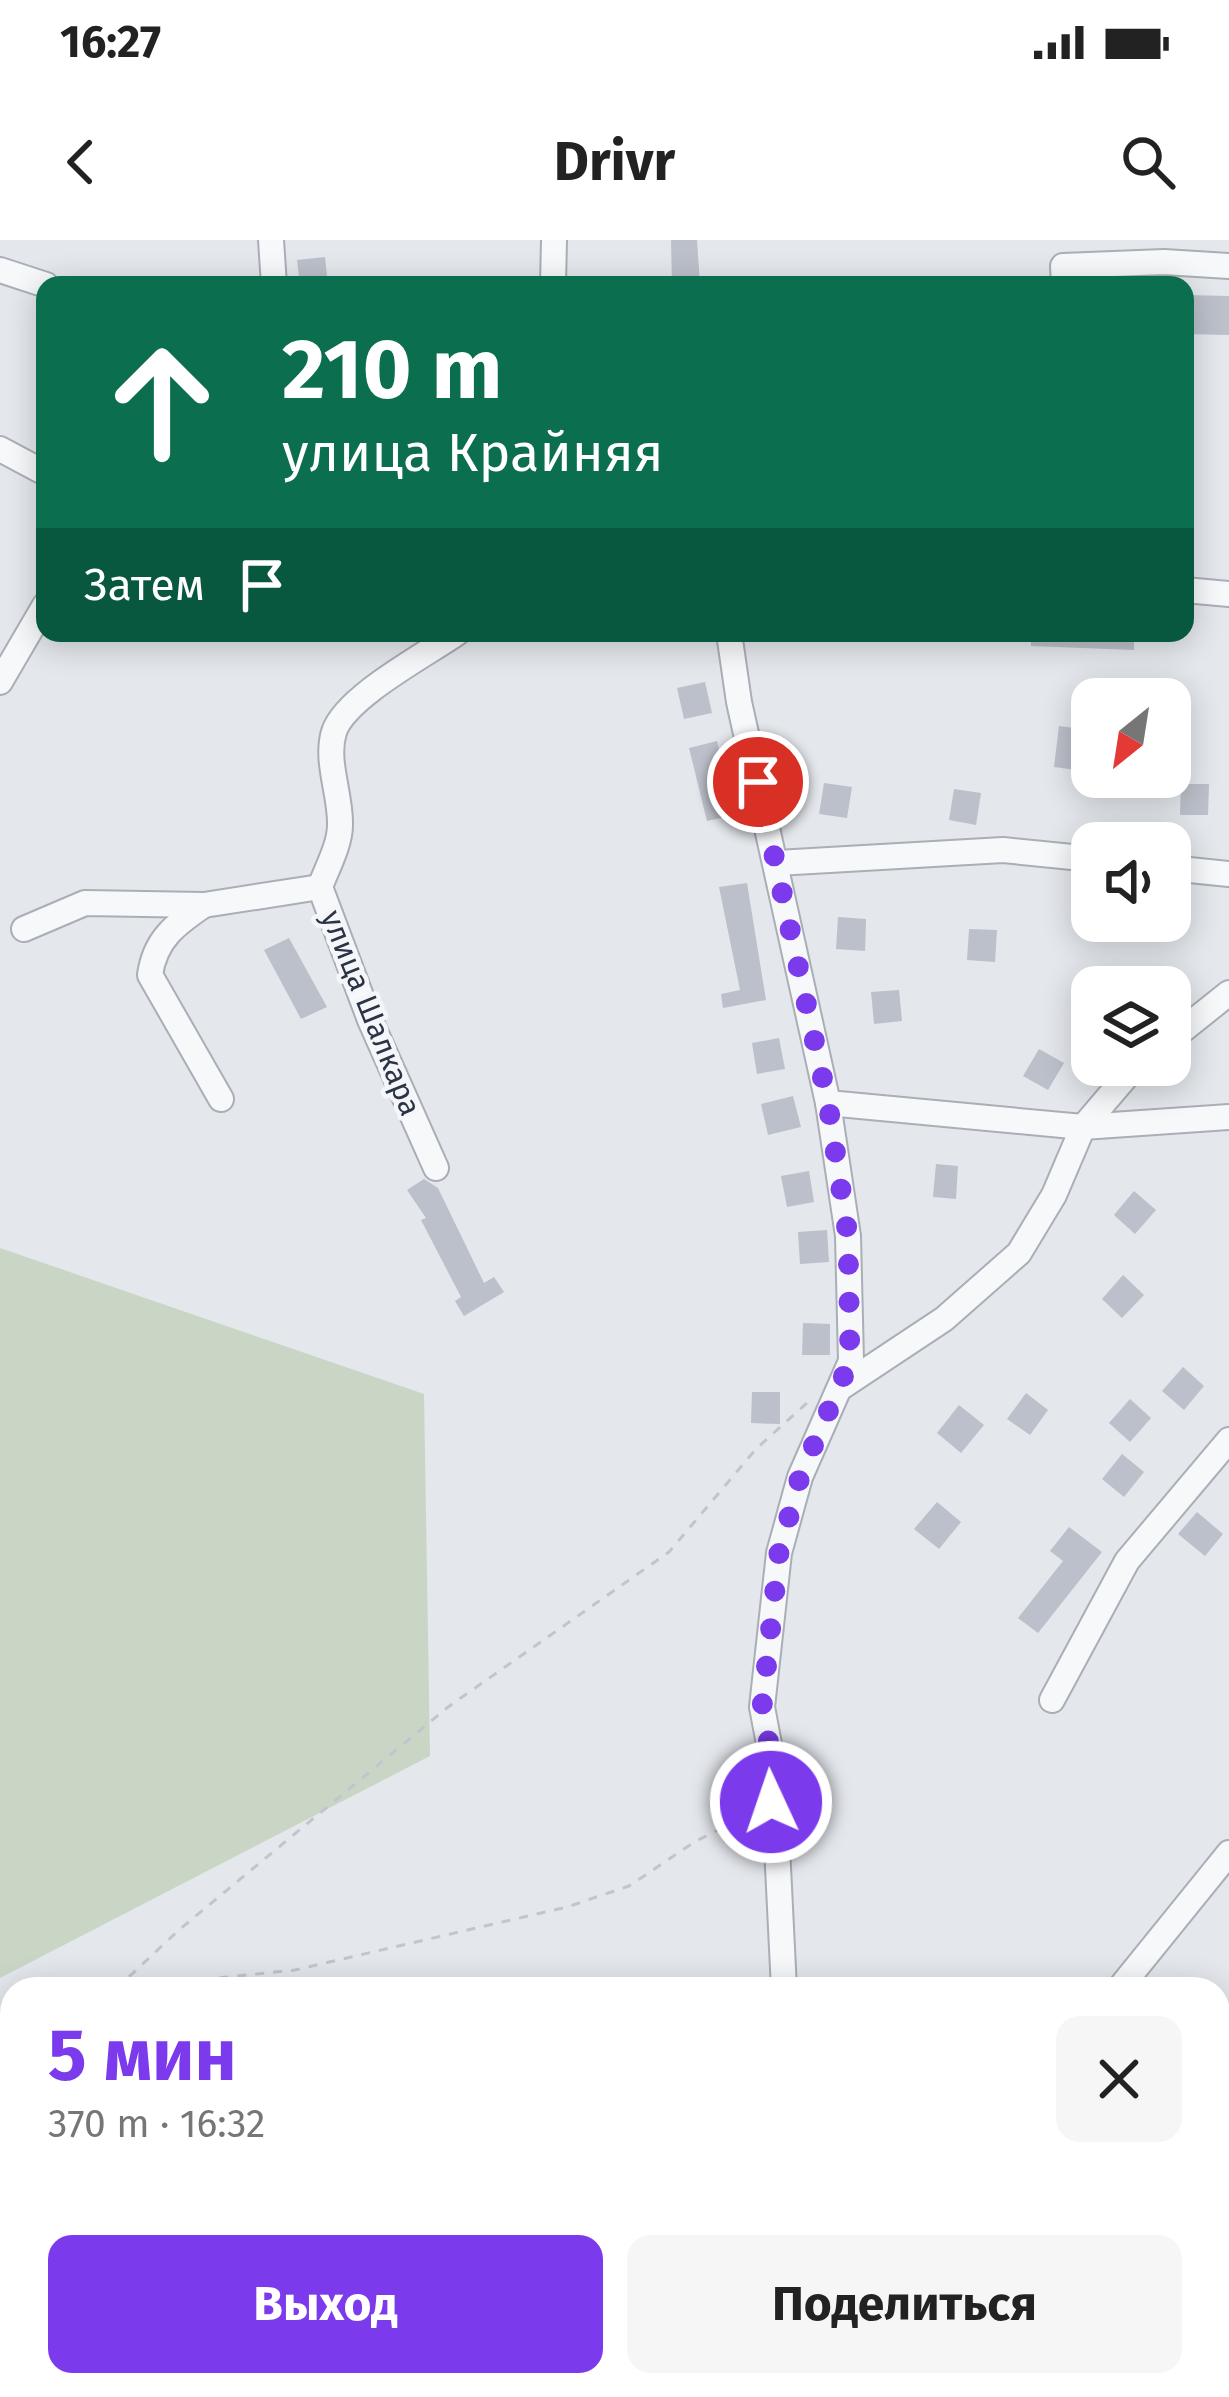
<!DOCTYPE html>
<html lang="ru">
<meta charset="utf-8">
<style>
body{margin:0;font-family:"Fira Sans",sans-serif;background:#f6f6f6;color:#222;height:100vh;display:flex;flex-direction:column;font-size:45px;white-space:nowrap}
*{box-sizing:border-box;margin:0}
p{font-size:39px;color:#767676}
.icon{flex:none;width:66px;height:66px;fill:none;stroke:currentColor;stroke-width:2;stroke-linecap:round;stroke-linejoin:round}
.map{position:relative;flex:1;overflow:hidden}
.side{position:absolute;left:0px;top:1737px;width:1230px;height:420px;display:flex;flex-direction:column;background:#fff;border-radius:36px 36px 0 0;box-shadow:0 6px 30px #0003}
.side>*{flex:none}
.hud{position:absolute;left:36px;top:36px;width:1158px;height:366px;border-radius:24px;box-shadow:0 6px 30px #0003;background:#0b6e4f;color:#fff;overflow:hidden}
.needle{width:78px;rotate:210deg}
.fabs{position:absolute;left:1071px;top:438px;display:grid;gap:24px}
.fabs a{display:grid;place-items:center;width:120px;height:120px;border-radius:24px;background:#fff;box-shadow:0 6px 30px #0003;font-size:60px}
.pin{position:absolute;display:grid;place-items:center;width:102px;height:102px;color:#fff;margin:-51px;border:6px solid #fff;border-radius:50%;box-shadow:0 3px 12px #0007}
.me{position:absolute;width:132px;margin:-66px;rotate:357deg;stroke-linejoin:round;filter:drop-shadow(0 0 9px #0008)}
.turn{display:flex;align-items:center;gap:42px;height:252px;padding:0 48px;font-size:54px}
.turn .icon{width:156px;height:156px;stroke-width:2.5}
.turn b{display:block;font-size:84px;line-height:102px}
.then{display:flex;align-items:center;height:114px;padding:0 48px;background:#0003;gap:24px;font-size:45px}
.round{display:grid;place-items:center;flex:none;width:126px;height:126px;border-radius:24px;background:#f6f6f6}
.overview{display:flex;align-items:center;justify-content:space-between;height:204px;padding:0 48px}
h1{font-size:72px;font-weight:700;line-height:90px;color:#7c3aed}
.primary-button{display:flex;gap:24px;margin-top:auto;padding:24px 48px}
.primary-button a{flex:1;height:138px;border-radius:24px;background:#7c3aed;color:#fff;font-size:48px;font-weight:700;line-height:138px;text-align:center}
.primary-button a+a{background:#f6f6f6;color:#222}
.status{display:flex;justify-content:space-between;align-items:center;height:84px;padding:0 60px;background:#fff;direction:ltr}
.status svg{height:33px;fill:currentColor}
header{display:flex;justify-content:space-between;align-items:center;height:156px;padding:0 48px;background:#fff;font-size:54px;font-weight:700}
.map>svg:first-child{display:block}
</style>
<div class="status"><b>16:27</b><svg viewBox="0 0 49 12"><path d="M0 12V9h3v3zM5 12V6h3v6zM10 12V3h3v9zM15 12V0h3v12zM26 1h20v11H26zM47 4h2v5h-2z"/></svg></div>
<header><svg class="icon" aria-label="back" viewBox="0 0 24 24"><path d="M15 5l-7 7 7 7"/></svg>Drivr<svg class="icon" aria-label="search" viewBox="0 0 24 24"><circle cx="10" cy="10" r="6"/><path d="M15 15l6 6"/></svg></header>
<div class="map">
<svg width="1229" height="2157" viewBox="0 0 1229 2157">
<rect width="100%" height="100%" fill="#e4e7ec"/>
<!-- green -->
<polygon fill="#c9d6c5" points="0,1008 424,1154 430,1516 0,1738"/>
<!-- building -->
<g fill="#bbc0ca">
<polygon points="671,0 697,0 700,45 672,45"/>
<polygon points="325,17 328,45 300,45 297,20"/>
<polygon points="1185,55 1229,56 1229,95 1185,94"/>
<polygon points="1031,393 1134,393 1134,410 1031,406"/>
<polygon points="705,442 712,473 684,479 677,448"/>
<polygon points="1059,486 1089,490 1083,531 1054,527"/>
<polygon points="717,501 734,575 707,581 689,508"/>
<polygon points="824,543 852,547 847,578 819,574"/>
<polygon points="1181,544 1209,544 1208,575 1180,575"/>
<polygon points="954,549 981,553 976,585 949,580"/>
<polygon points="747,643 766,760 723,768 721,754 740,750 719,647"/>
<polygon points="838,677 866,679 865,711 836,709"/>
<polygon points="969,689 997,690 995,722 967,720"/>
<polygon points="289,698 327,767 301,779 264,710"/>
<polygon points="899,750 902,781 874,784 871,752"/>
<polygon points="779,798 785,829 757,834 752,803"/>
<polygon points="1039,809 1064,823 1048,850 1023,836"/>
<polygon points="793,856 801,887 768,895 761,864"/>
<polygon points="936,924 958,926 956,959 933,957"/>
<polygon points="809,931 814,962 787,967 781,936"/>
<polygon points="424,939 438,948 484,1043 494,1037 504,1052 464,1076 455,1061 461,1057 421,980 426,978 407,950"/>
<polygon points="1134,951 1156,970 1135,994 1114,975"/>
<polygon points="827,990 829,1022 800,1024 798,992"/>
<polygon points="1123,1035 1144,1055 1122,1078 1102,1059"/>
<polygon points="803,1083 830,1084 830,1115 802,1115"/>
<polygon points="1183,1127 1204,1146 1184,1170 1162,1151"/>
<polygon points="752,1152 780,1152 780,1184 751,1183"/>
<polygon points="1026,1153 1048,1170 1030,1195 1007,1179"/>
<polygon points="1130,1159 1151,1178 1130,1202 1109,1183"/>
<polygon points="959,1165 984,1185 961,1213 937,1193"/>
<polygon points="1122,1214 1144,1232 1124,1257 1102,1239"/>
<polygon points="937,1262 961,1282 939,1309 914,1289"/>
<polygon points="1197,1272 1223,1294 1205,1316 1178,1294"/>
<polygon points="1069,1287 1102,1312 1038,1393 1018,1378 1063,1321 1050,1311"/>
</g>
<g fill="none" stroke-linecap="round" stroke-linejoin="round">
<defs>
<g id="minor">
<polyline points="271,0 274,45"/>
<polyline points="0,30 46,45"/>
<polyline points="553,45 554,0"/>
<polyline points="1064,45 1063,26 1164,22 1229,26"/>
<polyline points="0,209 45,233"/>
<polyline points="1185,350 1229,354"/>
<polyline points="729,393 739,462 828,863 848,996 851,1121 800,1237 779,1313 762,1467 773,1525 784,1749"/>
<polyline points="0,442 45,365"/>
<polyline points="777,623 1003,610 1092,619"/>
<polyline points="1170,628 1229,634"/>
<path d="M204,665C176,684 155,699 150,735L221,859"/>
<polyline points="24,689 85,663 204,665 320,647"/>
<polyline points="1170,800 1229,753"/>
<polyline points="828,863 1083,887 1229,877"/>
<path d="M436,928L370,780L320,647C327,628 340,605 340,585C341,555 325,521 334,492C345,457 427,414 457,393"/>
<polyline points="840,1148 944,1079 1019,1013 1054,955 1083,887 1136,825"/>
<polyline points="1052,1460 1127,1321 1229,1200"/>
<polyline points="1119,1749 1229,1613"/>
<polyline points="1218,1904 1229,1903"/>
<polyline points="870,2145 875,2157"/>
<polyline points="741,2157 743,2145"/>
</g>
</defs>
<!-- minor casing -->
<use href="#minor" stroke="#a9aeb7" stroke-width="28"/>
<!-- path -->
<g stroke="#c2c5cb" stroke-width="3" stroke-dasharray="9 9" stroke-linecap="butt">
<polyline points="112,1749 295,1730 567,1667 629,1646 696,1601 754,1572"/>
<polyline points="116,1749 180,1689 448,1467 669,1312 756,1209 808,1162"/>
<polyline points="0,1789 12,1785"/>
<polyline points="0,1909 12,1900"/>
</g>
<!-- minor -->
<use href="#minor" stroke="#f7f8fa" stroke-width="24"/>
</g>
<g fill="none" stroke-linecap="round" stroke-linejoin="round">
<!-- route -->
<polyline stroke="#7c3aed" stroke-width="21" stroke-dasharray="0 37.8" points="758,542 828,863 848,996 850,1121 800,1237 779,1313 762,1467 773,1526 771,1562"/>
</g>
<g text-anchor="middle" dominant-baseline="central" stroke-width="9" stroke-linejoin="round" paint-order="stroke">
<!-- street labels -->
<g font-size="30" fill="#2b3445" stroke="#f4f6f9">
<text transform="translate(371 773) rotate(68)">улица Шалкара</text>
</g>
</g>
</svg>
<div class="fabs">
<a><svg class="needle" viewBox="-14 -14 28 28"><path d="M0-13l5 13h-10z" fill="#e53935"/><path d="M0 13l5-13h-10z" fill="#767676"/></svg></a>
<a><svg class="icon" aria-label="sound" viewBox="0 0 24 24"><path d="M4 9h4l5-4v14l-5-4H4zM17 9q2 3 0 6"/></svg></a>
<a><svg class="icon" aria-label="layers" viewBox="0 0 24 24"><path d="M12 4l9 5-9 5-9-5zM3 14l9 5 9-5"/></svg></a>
</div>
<div class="pin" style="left:758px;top:542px;background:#d93025"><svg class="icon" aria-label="arrive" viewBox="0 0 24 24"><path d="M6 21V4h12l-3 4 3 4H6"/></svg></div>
<svg class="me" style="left:771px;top:1562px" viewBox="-20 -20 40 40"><circle r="17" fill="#7c3aed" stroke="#fff" stroke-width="3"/><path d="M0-11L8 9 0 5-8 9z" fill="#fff"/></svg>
<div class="hud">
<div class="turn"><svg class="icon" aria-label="ahead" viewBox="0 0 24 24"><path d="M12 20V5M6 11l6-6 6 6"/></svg><div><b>210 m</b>улица Крайняя</div></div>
<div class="then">Затем<svg class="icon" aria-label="arrive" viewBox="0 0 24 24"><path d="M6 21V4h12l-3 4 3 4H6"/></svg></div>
</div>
<section class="side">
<div class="overview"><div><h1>5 мин</h1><p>370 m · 16:32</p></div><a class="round"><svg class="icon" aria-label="close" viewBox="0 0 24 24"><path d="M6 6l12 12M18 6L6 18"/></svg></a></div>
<div class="primary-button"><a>Выход</a><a>Поделиться</a></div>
</section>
</div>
